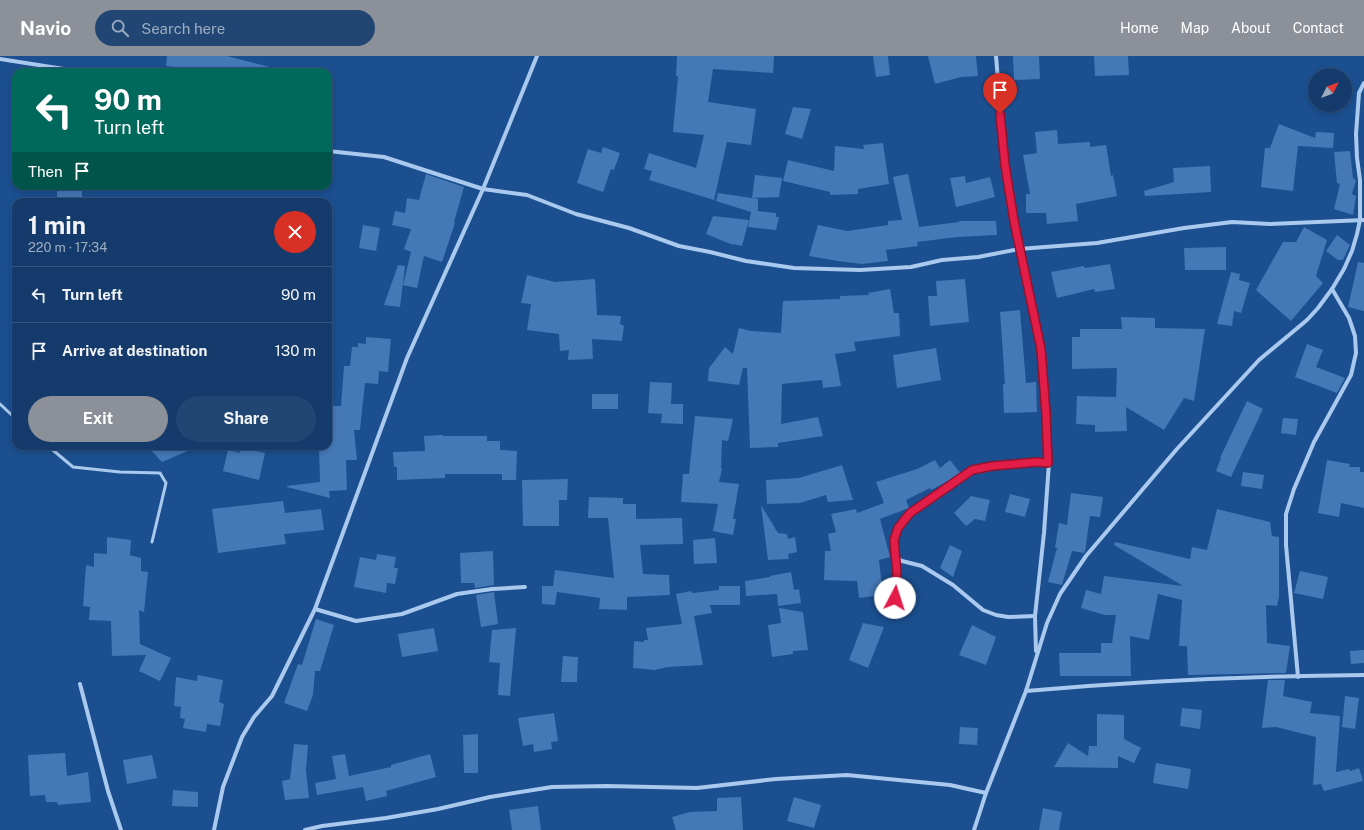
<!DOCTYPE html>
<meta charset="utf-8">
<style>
body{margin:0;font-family:"Public Sans",sans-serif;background:#214673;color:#f1f3f6;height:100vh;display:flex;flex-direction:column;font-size:15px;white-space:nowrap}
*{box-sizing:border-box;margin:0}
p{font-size:13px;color:#9dadc1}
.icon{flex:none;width:22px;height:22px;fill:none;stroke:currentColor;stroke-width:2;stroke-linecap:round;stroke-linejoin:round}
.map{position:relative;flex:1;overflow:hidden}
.panel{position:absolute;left:12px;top:142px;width:320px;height:252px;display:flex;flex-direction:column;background:#143b6b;border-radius:12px;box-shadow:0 2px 6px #0003,0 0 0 1px #33557e}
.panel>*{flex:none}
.guide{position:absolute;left:12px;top:12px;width:320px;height:122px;border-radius:12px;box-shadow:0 2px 6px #0003,0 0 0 1px #33557e;background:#00695c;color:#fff;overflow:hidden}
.needle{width:26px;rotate:48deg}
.tools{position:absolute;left:1308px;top:12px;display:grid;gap:8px}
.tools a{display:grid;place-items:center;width:44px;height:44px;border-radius:50%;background:#143b6b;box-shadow:0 2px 6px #0003,0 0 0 1px #33557e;font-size:20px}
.pin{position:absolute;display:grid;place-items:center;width:34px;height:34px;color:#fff;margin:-41px -17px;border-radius:50% 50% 50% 0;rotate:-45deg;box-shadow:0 0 4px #0007}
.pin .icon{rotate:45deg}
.me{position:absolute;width:44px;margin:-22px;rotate:5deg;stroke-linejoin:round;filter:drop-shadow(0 0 3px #0008)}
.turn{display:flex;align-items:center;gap:14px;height:84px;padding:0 16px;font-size:18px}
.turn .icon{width:52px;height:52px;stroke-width:2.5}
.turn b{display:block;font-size:28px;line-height:34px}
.then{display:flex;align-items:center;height:38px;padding:0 16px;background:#0003;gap:8px;font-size:15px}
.round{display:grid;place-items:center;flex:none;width:42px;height:42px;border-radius:21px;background:#214673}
.headline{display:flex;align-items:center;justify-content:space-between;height:68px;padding:0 16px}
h1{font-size:24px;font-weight:700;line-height:30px}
.cta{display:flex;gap:8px;margin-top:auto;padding:8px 16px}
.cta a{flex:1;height:46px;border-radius:24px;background:#8c9099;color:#fff;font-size:16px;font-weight:700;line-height:46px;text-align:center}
.cta a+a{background:#214673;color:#f1f3f6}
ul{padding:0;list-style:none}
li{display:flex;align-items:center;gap:12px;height:56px;padding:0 16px;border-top:1px solid #33557e}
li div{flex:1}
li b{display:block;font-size:15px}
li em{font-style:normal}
header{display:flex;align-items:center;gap:24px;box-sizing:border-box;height:56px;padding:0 20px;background:#8c9099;color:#fff}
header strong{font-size:19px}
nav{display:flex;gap:22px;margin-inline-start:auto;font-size:14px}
.search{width:280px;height:36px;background:#214673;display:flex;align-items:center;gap:10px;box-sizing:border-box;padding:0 14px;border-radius:22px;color:#9dadc1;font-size:15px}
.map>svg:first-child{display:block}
</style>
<header>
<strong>Navio</strong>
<div class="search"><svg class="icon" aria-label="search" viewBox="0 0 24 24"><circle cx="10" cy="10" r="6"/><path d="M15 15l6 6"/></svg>Search here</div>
<nav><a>Home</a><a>Map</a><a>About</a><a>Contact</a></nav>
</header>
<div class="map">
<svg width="1364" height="774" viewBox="0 0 1364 774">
<rect width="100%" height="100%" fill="#1b4f8f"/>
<!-- building -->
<g fill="#4478b7">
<polygon points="167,0 227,0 270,11 269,16 226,16 166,10"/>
<polygon points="677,0 774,0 773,17 713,13 708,46 756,53 751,89 727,86 714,144 649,124 652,115 644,113 649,97 696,112 704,79 673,76 678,20 676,20"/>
<polygon points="873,0 888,0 890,19 876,21"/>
<polygon points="928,0 976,0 978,20 961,21 935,28"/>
<polygon points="1013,0 1039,0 1040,23 1014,24"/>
<polygon points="1094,0 1128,0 1129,19 1095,20"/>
<polygon points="793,51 811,53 802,83 785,78"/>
<polygon points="1279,68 1315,82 1316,76 1334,77 1333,92 1298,90 1293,135 1261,131 1265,92 1270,92"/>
<polygon points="1057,74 1058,88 1090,86 1090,91 1106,89 1111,120 1113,119 1117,140 1076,148 1078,165 1047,168 1046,157 1026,157 1026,138 1030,138 1023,99 1037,97 1035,76"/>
<polygon points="883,87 889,128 858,133 858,138 830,139 830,136 783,125 788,104 834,115 835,90 864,93 863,89"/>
<polygon points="603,91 620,97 614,114 611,113 603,136 577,127 588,93 601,97"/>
<polygon points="1350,95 1353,122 1356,124 1352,138 1356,140 1353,159 1334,153 1340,128 1337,127 1334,96"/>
<polygon points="1210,110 1211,136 1145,140 1144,135 1174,126 1173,112"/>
<polygon points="426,118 464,131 454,166 455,167 442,206 424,200 417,232 403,229 411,196 404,193 411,173 392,169 395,155 405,157 407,142 419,144"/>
<polygon points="908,118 919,171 959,166 959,165 996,165 997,179 957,181 917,186 918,190 886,194 888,205 862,208 838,205 809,200 818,169 847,175 888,169 888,165 902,164 893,121"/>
<polygon points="755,119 782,122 779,141 752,142"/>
<polygon points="965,120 966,127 990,121 995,141 956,151 950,122"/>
<rect x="57" y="130" width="25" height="16"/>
<polygon points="718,137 758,143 758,155 776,157 776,161 779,161 776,174 748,171 751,156 716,145"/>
<polygon points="713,160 749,164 742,190 733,188 733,189 706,178"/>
<polygon points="363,169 380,172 376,195 359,192"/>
<polygon points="1304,171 1327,184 1316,220 1323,227 1291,265 1256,234 1283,186 1296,186"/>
<polygon points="1337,179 1350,189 1343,204 1338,204 1326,195"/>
<polygon points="1226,191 1226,214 1185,214 1184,192"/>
<polygon points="1358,206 1364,207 1364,255 1348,251"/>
<polygon points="1110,208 1115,233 1095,236 1094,233 1057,242 1051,216 1084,210 1085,212"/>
<polygon points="398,209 405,210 400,251 384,249"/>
<polygon points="1231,216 1240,218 1239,224 1250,227 1241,257 1234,255 1232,270 1217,268"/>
<polygon points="527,219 555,226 595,223 597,259 621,260 620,268 624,270 622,285 592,283 593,303 568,304 569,294 560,295 559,278 527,274 531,248 521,247"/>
<polygon points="965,223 969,266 930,270 928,240 937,240 936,225"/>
<polygon points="890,233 894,257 899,257 900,280 854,286 856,295 835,298 841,330 823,332 822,324 782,328 781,368 818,361 823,380 778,387 778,391 750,392 747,312 743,312 739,329 708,325 709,312 725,291 733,298 739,272 751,275 781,277 783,245 840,243 840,240 869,239 868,237"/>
<polygon points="1020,254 1026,327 1036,326 1037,356 1004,357 1003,328 1005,328 1000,256"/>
<polygon points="1121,261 1155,262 1155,272 1205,273 1194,345 1184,342 1164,374 1126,351 1127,375 1095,376 1095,369 1076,368 1077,340 1116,341 1117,312 1072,313 1072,281 1080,281 1080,273 1122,273"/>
<polygon points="366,281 391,283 388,316 379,315 378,328 365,327 360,374 354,374 357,404 346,404 347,434 329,435 330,442 287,431 287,430 320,426 319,390 328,390 328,350 341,350 344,310 350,310 352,291 358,291 358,287 366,288"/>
<polygon points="1307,288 1323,294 1316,311 1345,322 1337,337 1295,321"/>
<polygon points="936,292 941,324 897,332 893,299"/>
<polygon points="650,326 672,327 671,348 683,348 683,368 661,367 662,358 648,357"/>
<rect x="592" y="338" width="26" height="15"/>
<polygon points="1247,345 1263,353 1231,421 1216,415 1221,402 1220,402"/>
<polygon points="695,360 733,363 728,385 722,384 721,412 722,413 719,426 739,428 733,463 736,463 733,479 713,475 718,448 681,446 683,418 689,418"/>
<polygon points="1283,362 1298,363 1296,379 1281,377"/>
<polygon points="443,379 443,380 487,380 487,385 500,385 500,394 517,395 516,424 502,424 502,418 445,418 445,422 397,424 397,411 394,411 393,396 425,395 424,380"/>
<polygon points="147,390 199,390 162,406"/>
<polygon points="241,392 265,397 259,424 223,415 228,394 240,397"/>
<polygon points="935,404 940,412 950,404 961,418 931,434 930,432 906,444 909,452 880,463 890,501 879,504 883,539 859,542 857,525 824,524 825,495 831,495 828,478 836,476 831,458 856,453 857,457 884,447 876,426 917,413"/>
<polygon points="1327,404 1350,408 1349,411 1360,411 1360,416 1364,416 1364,452 1341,447 1339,461 1318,457"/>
<polygon points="842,409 853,444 828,446 826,439 800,447 767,448 766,424 799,422"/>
<polygon points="1243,416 1264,419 1262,433 1241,430"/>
<polygon points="568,423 567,444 559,444 559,470 523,470 522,424"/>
<polygon points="1071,437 1103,441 1100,461 1090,460 1085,496 1084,497 1072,495 1062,529 1048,526 1057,492 1055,492 1059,467 1067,469"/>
<polygon points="1010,438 1030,443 1025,461 1005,456"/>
<polygon points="971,440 990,444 985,465 975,463 966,470 954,457"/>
<polygon points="589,441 623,442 623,448 636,448 636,463 682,462 683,488 640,489 643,518 669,519 670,539 627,541 627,554 599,553 600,542 557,536 555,549 542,548 542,530 553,530 555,514 614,522 608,462 588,462"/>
<polygon points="283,445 285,457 321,453 324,474 284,478 286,488 218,497 212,453"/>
<polygon points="761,449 778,477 787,478 788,483 795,481 797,496 788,498 789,503 768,504"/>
<polygon points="1217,453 1270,466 1272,480 1279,481 1279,540 1277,550 1266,549 1267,587 1290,590 1286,617 1188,619 1187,590 1179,590 1182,544 1158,538 1149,584 1130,580 1131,620 1060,620 1059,597 1101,597 1101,587 1112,587 1116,559 1105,559 1081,552 1086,534 1101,538 1104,520 1183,530 1114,489 1115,486 1190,503 1192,491 1207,494"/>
<polygon points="107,481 131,484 130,499 141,502 141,515 148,516 144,556 139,554 140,588 171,602 160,625 139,615 146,599 112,600 111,565 89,564 90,551 83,550 86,509 94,511 94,497 107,498"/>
<polygon points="715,482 717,507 694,508 693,484"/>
<polygon points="950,489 962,495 953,521 940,512"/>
<polygon points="493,495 494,529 475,532 474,527 461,527 460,497"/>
<polygon points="377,498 396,501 394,512 398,512 395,528 387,527 386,537 354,531 360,501 376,504"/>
<polygon points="1300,515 1328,521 1323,543 1294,537"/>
<polygon points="791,516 794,534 799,533 801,547 778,550 777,538 746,540 745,525 770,521 770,520"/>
<polygon points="719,530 740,530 740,549 710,549 712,557 694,560 703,609 668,611 655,614 633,612 634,585 644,586 644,584 648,584 646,572 682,568 676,538 691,535 692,537 719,534"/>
<polygon points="494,536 498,568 481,571 476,539"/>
<polygon points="779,552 803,556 808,594 793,595 793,598 772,601 768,569 781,567"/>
<polygon points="316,563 334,569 320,615 315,615 313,639 307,655 284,647 298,608 302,609"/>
<polygon points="863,567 884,571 868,612 849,604"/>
<polygon points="972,569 996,581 986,609 959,599"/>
<polygon points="434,572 438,595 402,601 398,578"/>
<polygon points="516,572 510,640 498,639 500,607 489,606 492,574"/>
<polygon points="1364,594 1364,607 1351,608 1350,595"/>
<polygon points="563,600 578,601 577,626 561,626"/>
<polygon points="198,619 223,624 219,646 224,648 220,670 207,668 206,676 183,672 185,663 180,662 181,651 174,650 176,621 197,625"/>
<polygon points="1268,624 1285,624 1283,640 1312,646 1310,657 1340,660 1336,716 1349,713 1350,715 1359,712 1363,725 1324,735 1321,728 1313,729 1316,681 1276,671 1262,672"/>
<polygon points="1345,640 1359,642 1355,673 1342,671"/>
<polygon points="1182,652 1202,654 1200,673 1180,670"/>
<polygon points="554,657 558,685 551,686 552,693 534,696 533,688 523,690 518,662"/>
<polygon points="1097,658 1124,659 1124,683 1141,692 1134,707 1118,700 1118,712 1054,711 1068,687 1088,700 1089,690 1097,690"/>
<polygon points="960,671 978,672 977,689 959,688"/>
<polygon points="478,678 478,717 464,717 463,679"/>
<polygon points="294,688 308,689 306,714 309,742 285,744 282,725 290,723"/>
<polygon points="65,697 67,720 88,716 91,746 58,749 57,746 46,746 45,739 30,740 28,699"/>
<polygon points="345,698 349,720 391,711 391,709 430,698 436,721 386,735 387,740 366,745 363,731 317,739 315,727 336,723 332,700"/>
<polygon points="152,699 157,722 127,728 123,704"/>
<polygon points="1156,707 1191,713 1188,733 1153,727"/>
<polygon points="173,734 198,736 198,751 172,750"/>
<polygon points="741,741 743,774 676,774 672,761 690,756 717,755 717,742"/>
<polygon points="794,741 821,749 814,772 787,765"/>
<polygon points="538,750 541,774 512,774 509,754"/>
<polygon points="1043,752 1062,756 1059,774 1039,774"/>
</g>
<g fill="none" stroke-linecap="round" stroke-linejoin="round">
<!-- service -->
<g stroke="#a9c9ee" stroke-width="3">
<polyline points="0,348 16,363"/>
<polyline points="48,390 73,411 120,416 160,417 166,427 152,486"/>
</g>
<!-- minor -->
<g stroke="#a9c9ee" stroke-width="4">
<polyline points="996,0 1005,109 1019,193 1038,272 1044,321 1049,407 1044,477 1035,560 1036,595"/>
<polyline points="0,3 83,16"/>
<polyline points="328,95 384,101 483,133 527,139 576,158 629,172 679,190 710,196 746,205 794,212 860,214 911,211 942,204 978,201 1019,193 1097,187 1184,172 1232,166 1270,168 1364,164"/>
<polyline points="895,501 902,505 922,510 953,529 983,554 996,559 1008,561 1035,560"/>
<polyline points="895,542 897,518 894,484 898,472 910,457 973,414 992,410 1037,406 1049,407"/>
<polyline points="315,553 356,565 402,558 457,538 492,533 525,531"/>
<polyline points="1298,621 1286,489 1286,458 1294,433 1314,386 1351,319 1356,297 1355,280 1349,262 1332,233"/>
<polyline points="80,628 108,735 121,774"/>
<path d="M1026,635C1138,625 1251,620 1364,619"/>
<polyline points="214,774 223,731 242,681 254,661 272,640 315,553 407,302 483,133 537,0"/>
<polyline points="305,774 322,770 386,762 438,753 490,741 552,731 607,730 697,732 776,723 847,719 950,729 986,737"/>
<polyline points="974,774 986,737 1026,635 1047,567 1060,538 1086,500 1176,394 1259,304 1307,264 1318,252 1332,233 1344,213 1352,195 1357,178 1360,164 1360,124 1357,102 1356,78 1359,37 1364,27"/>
</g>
</g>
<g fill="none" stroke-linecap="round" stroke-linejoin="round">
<defs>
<polyline id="route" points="895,542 897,518 894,484 898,472 910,457 972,414 992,410 1037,406 1048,407 1046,358 1041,293 1014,165 1005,109 1000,58"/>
</defs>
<!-- route casing -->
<use href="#route" stroke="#92132f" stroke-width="10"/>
<!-- route -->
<use href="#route" stroke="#e11d48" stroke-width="7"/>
</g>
</svg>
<div class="tools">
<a><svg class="needle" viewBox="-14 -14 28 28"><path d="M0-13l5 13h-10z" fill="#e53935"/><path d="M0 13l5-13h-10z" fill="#9dadc1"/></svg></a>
</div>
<div class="pin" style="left:1000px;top:58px;background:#d93025"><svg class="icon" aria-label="arrive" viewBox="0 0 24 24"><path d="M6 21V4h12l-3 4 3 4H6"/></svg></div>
<svg class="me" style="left:895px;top:542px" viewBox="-20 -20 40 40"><circle r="19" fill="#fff"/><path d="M0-13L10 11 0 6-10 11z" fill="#e11d48"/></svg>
<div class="guide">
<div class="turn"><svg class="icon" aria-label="left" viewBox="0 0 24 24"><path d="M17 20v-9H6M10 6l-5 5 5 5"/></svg><div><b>90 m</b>Turn left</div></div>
<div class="then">Then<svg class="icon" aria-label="arrive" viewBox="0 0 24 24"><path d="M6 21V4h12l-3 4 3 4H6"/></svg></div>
</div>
<section class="panel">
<div class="headline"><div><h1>1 min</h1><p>220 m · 17:34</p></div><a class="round" style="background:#d93025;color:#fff"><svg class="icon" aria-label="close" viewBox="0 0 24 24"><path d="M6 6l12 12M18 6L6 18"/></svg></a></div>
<ul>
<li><svg class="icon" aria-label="left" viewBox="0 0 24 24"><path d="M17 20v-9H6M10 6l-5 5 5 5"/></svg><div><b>Turn left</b></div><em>90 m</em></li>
<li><svg class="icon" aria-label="arrive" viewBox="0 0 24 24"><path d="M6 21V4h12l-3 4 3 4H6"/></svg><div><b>Arrive at destination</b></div><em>130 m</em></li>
</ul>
<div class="cta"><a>Exit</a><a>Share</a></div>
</section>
</div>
